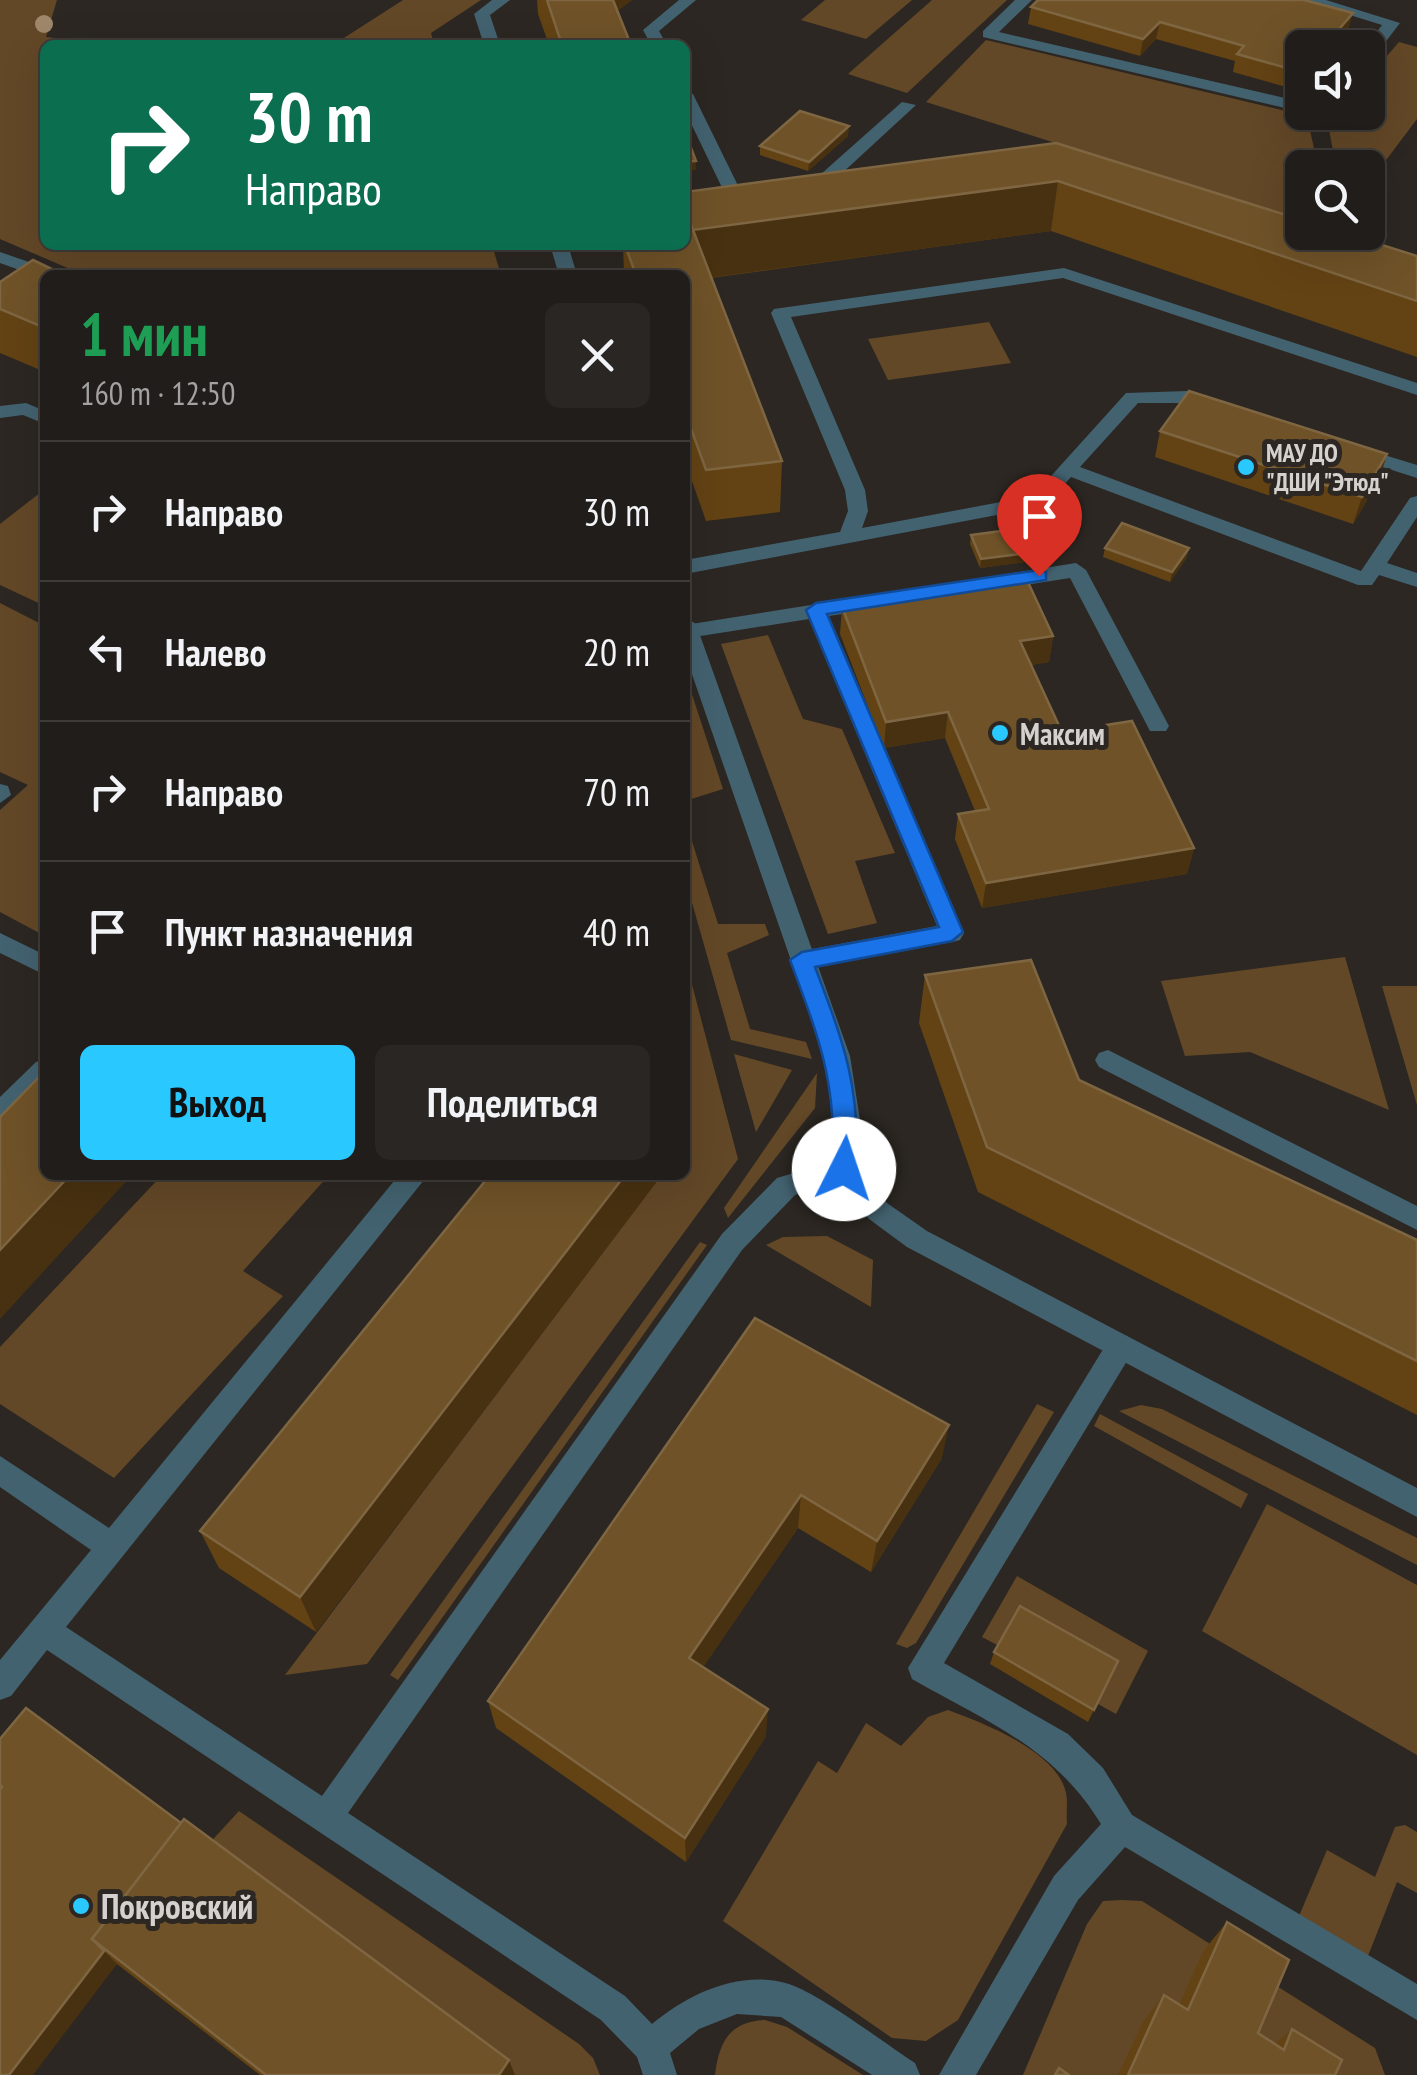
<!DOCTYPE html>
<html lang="ru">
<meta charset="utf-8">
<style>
body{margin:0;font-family:"PT Sans Narrow",sans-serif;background:#292623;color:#f1f3f6;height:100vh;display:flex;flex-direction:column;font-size:38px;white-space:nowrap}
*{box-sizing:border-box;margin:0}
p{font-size:32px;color:#a2a2a2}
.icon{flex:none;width:55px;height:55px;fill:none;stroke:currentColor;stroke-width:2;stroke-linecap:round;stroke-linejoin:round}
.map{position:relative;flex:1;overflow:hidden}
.side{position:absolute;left:40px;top:270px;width:650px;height:910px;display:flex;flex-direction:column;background:#211d1a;border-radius:15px;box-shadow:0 10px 40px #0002,0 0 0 2px #3e3b39}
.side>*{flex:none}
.hud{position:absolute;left:40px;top:40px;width:650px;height:210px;border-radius:15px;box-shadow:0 10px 40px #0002,0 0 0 2px #3e3b39;background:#0b6e4f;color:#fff;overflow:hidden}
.tools{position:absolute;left:1285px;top:30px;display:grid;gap:20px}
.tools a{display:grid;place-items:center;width:100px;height:100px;border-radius:15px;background:#211d1a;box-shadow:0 10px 40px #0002,0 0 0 2px #3e3b39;font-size:50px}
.pin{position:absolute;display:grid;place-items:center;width:85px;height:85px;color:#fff;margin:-102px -42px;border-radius:50% 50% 50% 0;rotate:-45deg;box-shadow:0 0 10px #0007}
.pin .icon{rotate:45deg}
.me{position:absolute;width:110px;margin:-55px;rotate:4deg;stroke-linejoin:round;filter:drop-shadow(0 0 8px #0008)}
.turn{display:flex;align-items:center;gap:35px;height:210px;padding:0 40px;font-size:45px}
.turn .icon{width:130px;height:130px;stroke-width:2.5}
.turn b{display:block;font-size:70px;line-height:85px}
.round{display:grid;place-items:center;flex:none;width:105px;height:105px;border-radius:15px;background:#292623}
.headline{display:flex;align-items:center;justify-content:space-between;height:170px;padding:0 40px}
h1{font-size:60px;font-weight:600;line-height:75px;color:#1e9e55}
.action{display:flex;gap:20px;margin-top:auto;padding:20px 40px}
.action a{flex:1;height:115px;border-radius:15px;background:#29c8ff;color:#111;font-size:40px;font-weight:600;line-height:115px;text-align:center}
.action a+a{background:#292623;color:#f1f3f6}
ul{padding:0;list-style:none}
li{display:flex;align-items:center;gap:30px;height:140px;padding:0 40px;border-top:2px solid #3e3b39}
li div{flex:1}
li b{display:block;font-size:38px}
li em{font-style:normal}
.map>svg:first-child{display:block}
</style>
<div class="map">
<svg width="1417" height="2075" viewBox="0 0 1417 2075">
<rect width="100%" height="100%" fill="#2c2722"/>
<!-- green -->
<g fill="#634827">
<polygon points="0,0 57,0 46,37 120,45 45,45 45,245 492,245 501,275 84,275 0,239"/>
<polygon points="403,0 481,0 431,33 434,45 333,45"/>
<polygon points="825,0 912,0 866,39 801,20"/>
<polygon points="932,0 1007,0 907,93 848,74"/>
<polygon points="986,40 1307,116 1318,167 1302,168 1302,221 926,102"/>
<polygon points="1399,42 1417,47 1417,119 1368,184 1368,168 1336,167 1328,124 1338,113 1368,112 1368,78"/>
<polygon points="989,322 1011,363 888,380 868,339"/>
<polygon points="45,489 45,606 0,585 0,524"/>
<polygon points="0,603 45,626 45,936 0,912 0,810 28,785 0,772"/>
<polygon points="768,635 803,719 842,729 895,853 855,861 877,923 828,934 721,644"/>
<polygon points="685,673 723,789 685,801"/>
<polygon points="685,819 718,924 765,924 769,935 727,953 750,1029 806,1042 812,1059 731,1040 685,878"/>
<polygon points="1345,957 1389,1110 1250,1052 1185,1056 1161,981"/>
<polygon points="685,958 738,1159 367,1664 285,1675 657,1181 648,1175 685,1175"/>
<polygon points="1382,986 1417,986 1417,1105"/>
<polygon points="734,1054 792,1070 756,1132"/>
<polygon points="817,1073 815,1108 728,1218 724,1208"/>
<polygon points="162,1175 329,1175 243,1271 283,1296 114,1478 0,1404 0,1347"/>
<polygon points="827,1236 873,1260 871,1307 766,1245 783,1237"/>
<polygon points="700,1242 707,1245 398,1680 390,1675"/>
<polygon points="1037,1404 1054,1412 916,1643 907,1648 896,1644"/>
<polygon points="1141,1405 1162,1409 1417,1538 1417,1565 1119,1411"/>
<polygon points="1100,1414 1248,1494 1241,1508 1094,1426"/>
<polygon points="1267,1504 1417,1585 1417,1755 1202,1631"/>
<polygon points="1017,1576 1148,1651 1116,1714 1098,1704 1112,1673 1001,1647 982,1637"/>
<path d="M948,1710C983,1723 1057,1751 1066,1793C1068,1802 1066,1814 1067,1824L958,2020L926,2041L892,2038L723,1921L818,1761L837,1773L866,1723L901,1746L928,1717Z"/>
<polygon points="239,1811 579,2044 593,2058 600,2075 511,2075 205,1848"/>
<polygon points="1405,1825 1417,1832 1417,1893 1397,1882 1368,1956 1299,1916 1327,1850 1375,1877 1395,1827"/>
<polygon points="1122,1900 1142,1901 1375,2048 1385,2075 1302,2075 1166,2034 1118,2075 1023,2075 1087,1924 1103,1901"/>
<path d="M765,2020L787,2027L863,2075H715C719,2042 729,2022 765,2020Z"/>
</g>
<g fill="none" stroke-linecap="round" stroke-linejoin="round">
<!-- lane -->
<g fill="#436270" fill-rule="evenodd">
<polygon points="679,0 696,0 659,31 667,45 651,45 643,30"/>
<polygon points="1015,0 1032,0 999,32 1302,102 1302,112 983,37 983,31"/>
<polygon points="1301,0 1326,0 1400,23 1374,57 1368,59 1365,48 1382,25"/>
<polygon points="685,89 693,94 748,206 745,210 685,218 685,208 729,202 685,111"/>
<polygon points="902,102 916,105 814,199 802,199 802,191"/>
<polygon points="0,252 55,271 58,275 45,275 45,279 0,263"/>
<polygon points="1064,268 1417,383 1417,395 1063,278 791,317 865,490 868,511 862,528 1033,496 1126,393 1187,391 1227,406 1217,412 1186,403 1138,403 1080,467 1361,571 1410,498 1417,496 1417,517 1387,563 1417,573 1417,587 1379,575 1372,585 1358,585 1071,477 1046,505 1039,507 685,574 685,560 840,532 848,511 845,490 771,313 774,309"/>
<polygon points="26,403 45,411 45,424 23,415 0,418 0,406"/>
<polygon points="1355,446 1417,465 1417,478 1348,456 1345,452"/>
<polygon points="1076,563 1086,570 1169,726 1166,731 1150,731 1070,578 829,616 964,933 960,940 952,942 802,969 793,967 790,960 793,953 802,951 937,926 809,619 688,638 685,625"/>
<polygon points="0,784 8,786 11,795 0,803"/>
<polygon points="0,933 45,955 45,975 0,953"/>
<polygon points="1108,1050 1417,1206 1417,1230 1099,1067 1095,1060 1099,1053"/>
<polygon points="45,1059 45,1085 9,1120 0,1124 0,1097 36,1062"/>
<path d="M844,1158L853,1161L857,1169L853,1177L795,1195L742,1250L348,1813L625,1996L652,2024C689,1993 741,1969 789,1984C820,1994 884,2043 915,2063L920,2075H872L781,2017L737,2014L699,2029L670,2053L677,2075H643L637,2057L601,2020L47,1650L11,1696L0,1700V1660L91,1550L0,1487V1456L109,1528L399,1175H428L66,1627L322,1796L722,1234L777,1178Z"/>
<path d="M1120,1335L1130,1338L1134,1347L1130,1356L944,1663L1068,1734L1103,1768L1132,1815L1417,1984V2020L1125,1847L1078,1900L976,2075H939L1054,1876L1101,1824C1054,1747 987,1722 912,1679L908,1668L1110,1338Z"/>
</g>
<!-- street -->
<g fill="#436270" fill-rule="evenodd">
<polygon points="492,0 510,0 490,15 500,45 484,45 474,14"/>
<polygon points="550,245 568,245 577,275 559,275"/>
<polygon points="685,617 696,624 850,1056 860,1120 857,1166 887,1203 927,1231 1417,1488 1417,1517 907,1247 869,1219 831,1169 834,1120 824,1056 685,654"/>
</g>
</g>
<!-- trees -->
<circle fill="#9f876b" cx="44" cy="24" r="9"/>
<!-- wall -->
<g fill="#634314">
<polygon points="537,0 632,0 617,11 631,45 549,45 538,14"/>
<polygon points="1031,7 1348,31 1302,48 1302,83 1297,90 1233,72 1235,61 1156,39 1140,56 1028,24"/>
<polygon points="848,136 808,171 760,155 760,146"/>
<polygon points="1056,143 1417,256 1417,357 1051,231 711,278 782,461 780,512 706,521 685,461 685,275 624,275 623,245 685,245 685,192"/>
<polygon points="45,275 45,372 0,353 0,282"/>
<polygon points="1160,431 1387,454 1379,480 1353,524 1155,457"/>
<polygon points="971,535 1042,551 1040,560 980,568 970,544"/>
<polygon points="1105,548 1187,557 1170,582 1103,557"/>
<polygon points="842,607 1053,636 1049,662 1031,665 1062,732 1194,848 1187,874 982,908 955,839 958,814 975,811 945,738 884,748 840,634"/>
<polygon points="925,975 1079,1080 1417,1240 1417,1415 978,1192 919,1023"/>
<polygon points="658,1180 316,1632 219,1568 200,1531"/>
<polygon points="755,1318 942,1458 871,1572 798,1528 703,1667 766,1736 686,1862 496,1728 488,1701"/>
<polygon points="994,1652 1118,1661 1088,1722 990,1664"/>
<polygon points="0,1739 515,2075 260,2075 117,1964 0,2075"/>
<polygon points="1227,1922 1258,2033 1275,2044 1292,2029 1335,2075 1118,2075 1144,2020 1164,1995 1179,2005 1204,1950"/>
</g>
<!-- shaded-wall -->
<g fill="#483111">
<polygon points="603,0 632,0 604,21"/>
<polygon points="1353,13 1348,31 1334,48 1323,48"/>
<polygon points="1160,22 1156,39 1140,56 1143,39"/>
<polygon points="1302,70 1302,83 1297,90 1301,72"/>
<polygon points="849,126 848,136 808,171 809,162"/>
<polygon points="696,161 696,170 685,171 685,162"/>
<polygon points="1058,181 1051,231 693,280 693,230"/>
<polygon points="1387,454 1379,480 1353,524 1362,497"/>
<polygon points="1189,548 1187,557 1170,582 1172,572"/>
<polygon points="1042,551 1040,560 980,568 981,559"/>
<polygon points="1053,636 1049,662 1016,667 1020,641"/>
<polygon points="948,712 945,738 884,748 886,722"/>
<polygon points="1194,848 1187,874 982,908 986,883"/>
<polygon points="70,1175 132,1175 0,1319 0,1250"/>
<polygon points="625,1175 658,1175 658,1180 316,1632 300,1597"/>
<polygon points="949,1425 942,1458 871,1572 877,1541"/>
<polygon points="801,1495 798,1528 690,1687 689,1658"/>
<polygon points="768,1709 766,1736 686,1862 685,1838"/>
<polygon points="104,1951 117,1964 33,2075 9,2075"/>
<polygon points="509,2060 515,2075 499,2075"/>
</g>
<!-- building -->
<g fill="#6f5228" stroke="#7f6642" stroke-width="2.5">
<polygon points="547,0 613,0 631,45 562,45"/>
<polygon points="1038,0 1304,0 1353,13 1323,48 1302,48 1302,70 1301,72 1237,54 1244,46 1160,22 1143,39 1031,7"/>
<polygon points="800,111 849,126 809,162 760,146"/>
<polygon points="685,132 696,161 685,162"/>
<polygon points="1056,143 1302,220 1302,232 1341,232 1417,256 1417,301 1058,181 693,230 685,208 685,192"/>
<polygon points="693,230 782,461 706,470 685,412 685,275 636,275 625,245 685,245 685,231"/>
<polygon points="33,260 64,275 45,275 45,328 0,309 0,282"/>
<polygon points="1189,391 1387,454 1362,497 1160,431"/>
<polygon points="1122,523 1189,548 1172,572 1105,548"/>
<polygon points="1031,527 1042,551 981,559 971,535"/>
<polygon points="1027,580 1053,636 1020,641 1062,732 1132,721 1194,848 986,883 958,814 989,809 948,712 886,722 842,607"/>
<polygon points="1031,960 1079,1080 1417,1240 1417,1361 987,1147 925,975"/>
<polygon points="45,1071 45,1175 70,1175 0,1250 0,1117"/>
<polygon points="490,1175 625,1175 300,1597 200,1531"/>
<polygon points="755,1318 949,1425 877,1541 801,1495 689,1658 768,1709 685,1838 488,1701"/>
<polygon points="1020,1606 1118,1661 1094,1710 994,1652"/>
<polygon points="26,1708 181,1823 92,1939 104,1951 9,2075 0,2075 0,1790 2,1787 0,1785 0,1739"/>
<polygon points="184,1819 509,2060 499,2075 266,2075 92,1939"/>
<polygon points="1227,1922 1289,1960 1258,2033 1284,2050 1292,2029 1342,2060 1335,2075 1128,2075 1164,1995 1188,2010"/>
<polygon points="1059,2068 1069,2075 1055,2075"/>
</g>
<!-- route -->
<path fill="#1a73e8" stroke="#114b97" stroke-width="2.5" d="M1039,570L1046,572V580L827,614L963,932L952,941L815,967C843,1041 861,1087 856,1169L852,1176H835L832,1169C838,1085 819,1038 790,960L802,952L939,927L806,610L816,603Z"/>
<!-- markers -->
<g fill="#29c8ff" stroke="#2c2722" stroke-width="4">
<circle cx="1246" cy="467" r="10"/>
<circle cx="1000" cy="733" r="10"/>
<circle cx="81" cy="1906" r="10"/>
</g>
<g text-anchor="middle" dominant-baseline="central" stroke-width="10" stroke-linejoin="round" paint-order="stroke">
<!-- far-poi labels -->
<g font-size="25" font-weight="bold" fill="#d5d1ce" stroke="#2c2722" text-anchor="start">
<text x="1266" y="453">МАУ ДО<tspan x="1266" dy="29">"ДШИ "Этюд"</tspan></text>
</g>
<!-- poi labels -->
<g font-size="30" font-weight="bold" fill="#d5d1ce" stroke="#2c2722" text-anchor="start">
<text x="1020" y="733">Максим</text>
</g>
<!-- near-poi labels -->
<g font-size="35" font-weight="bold" fill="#d5d1ce" stroke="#2c2722" text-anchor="start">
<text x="101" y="1906">Покровский</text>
</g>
</g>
</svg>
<div class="tools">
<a><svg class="icon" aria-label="sound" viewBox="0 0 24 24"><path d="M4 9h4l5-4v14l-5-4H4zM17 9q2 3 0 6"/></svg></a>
<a><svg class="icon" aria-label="search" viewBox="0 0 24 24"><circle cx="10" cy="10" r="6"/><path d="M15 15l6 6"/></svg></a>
</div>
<div class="pin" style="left:1039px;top:576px;background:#d93025"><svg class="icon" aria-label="arrive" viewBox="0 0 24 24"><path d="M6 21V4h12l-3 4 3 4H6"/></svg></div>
<svg class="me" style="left:844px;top:1169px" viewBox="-20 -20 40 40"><circle r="19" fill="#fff"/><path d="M0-13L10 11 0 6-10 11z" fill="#1a73e8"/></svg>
<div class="hud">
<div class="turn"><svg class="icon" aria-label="right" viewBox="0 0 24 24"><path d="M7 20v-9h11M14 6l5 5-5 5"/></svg><div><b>30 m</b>Направо</div></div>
</div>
<section class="side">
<div class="headline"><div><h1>1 мин</h1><p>160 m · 12:50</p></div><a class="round"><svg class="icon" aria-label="close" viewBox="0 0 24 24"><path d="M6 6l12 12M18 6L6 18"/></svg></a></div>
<ul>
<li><svg class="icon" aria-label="right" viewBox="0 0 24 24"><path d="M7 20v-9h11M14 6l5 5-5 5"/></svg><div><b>Направо</b></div><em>30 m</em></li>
<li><svg class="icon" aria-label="left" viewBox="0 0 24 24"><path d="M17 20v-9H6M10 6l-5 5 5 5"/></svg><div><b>Налево</b></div><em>20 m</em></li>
<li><svg class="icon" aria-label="right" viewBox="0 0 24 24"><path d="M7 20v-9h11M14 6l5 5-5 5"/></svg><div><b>Направо</b></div><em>70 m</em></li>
<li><svg class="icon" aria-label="arrive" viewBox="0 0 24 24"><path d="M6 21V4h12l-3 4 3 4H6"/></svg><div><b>Пункт назначения</b></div><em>40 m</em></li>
</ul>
<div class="action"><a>Выход</a><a>Поделиться</a></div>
</section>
</div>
